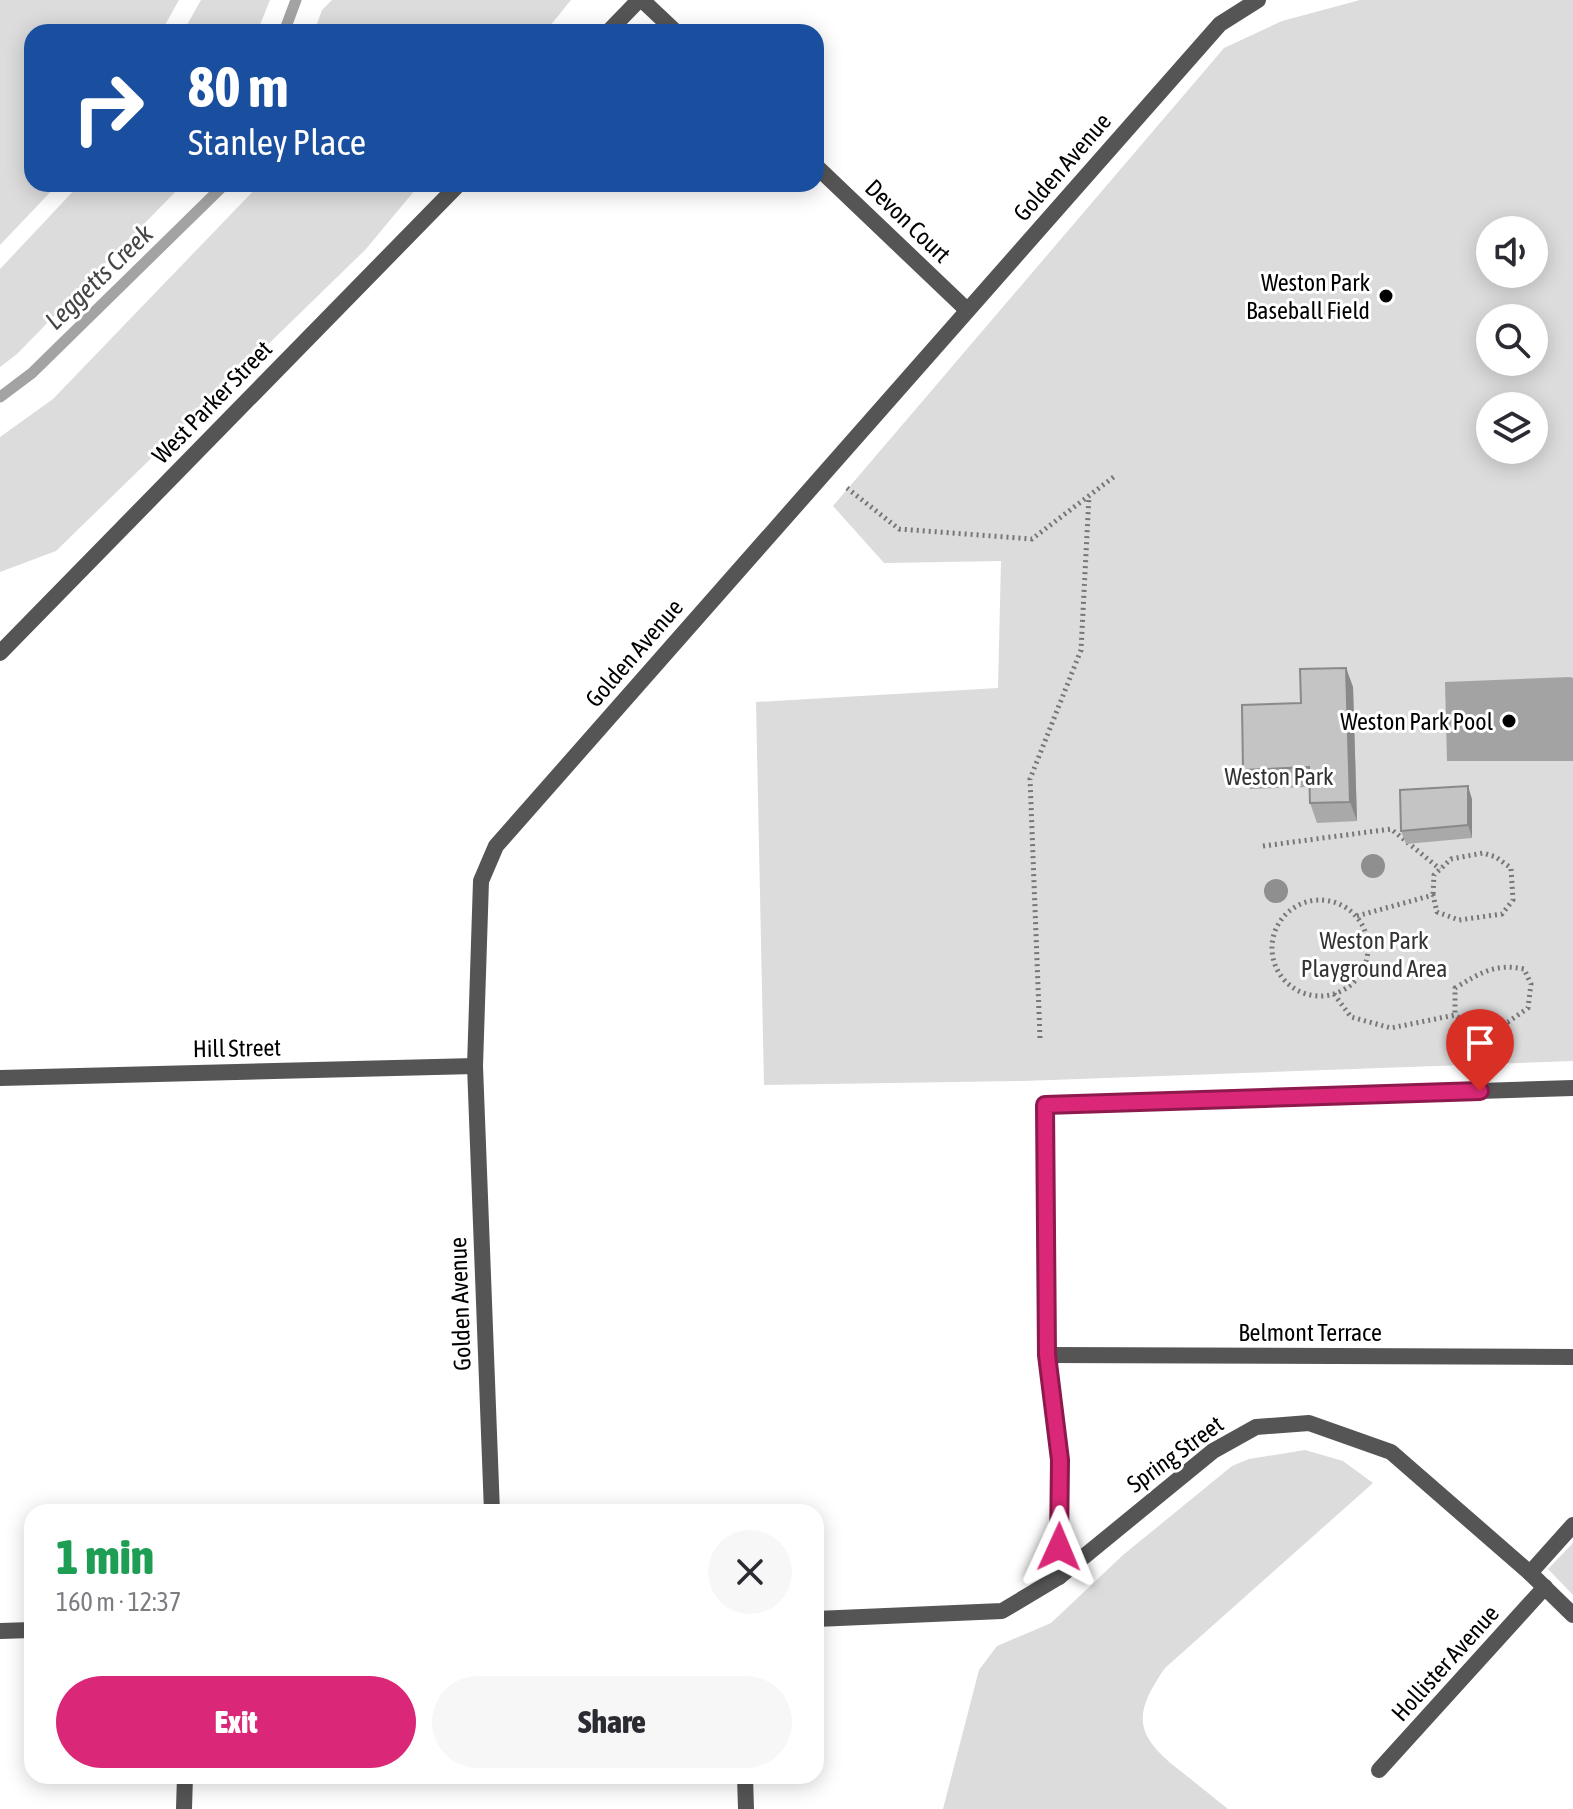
<!DOCTYPE html>
<meta charset="utf-8">
<style>
body{margin:0;font-family:"Asap Condensed",sans-serif;background:#f7f7f7;color:#2b2b33;height:100vh;display:flex;flex-direction:column;font-size:30px;white-space:nowrap}
*{box-sizing:border-box;margin:0}
p{font-size:26px;color:#7c7c81}
.icon{flex:none;width:44px;height:44px;fill:none;stroke:currentColor;stroke-width:2;stroke-linecap:round;stroke-linejoin:round}
.map{position:relative;flex:1;overflow:hidden}
.panel{position:absolute;left:24px;top:1504px;width:800px;height:280px;display:flex;flex-direction:column;background:#fff;border-radius:24px;box-shadow:0 4px 20px #0003}
.panel>*{flex:none}
.guide{position:absolute;left:24px;top:24px;width:800px;height:168px;border-radius:24px;box-shadow:0 4px 20px #0003;background:#1a4fa0;color:#fff;overflow:hidden}
.controls{position:absolute;left:1476px;top:216px;display:grid;gap:16px}
.controls a{display:grid;place-items:center;width:72px;height:72px;border-radius:50%;background:#fff;box-shadow:0 4px 20px #0003;font-size:40px}
.pin{position:absolute;display:grid;place-items:center;width:68px;height:68px;color:#fff;margin:-82px -34px;border-radius:50% 50% 50% 0;rotate:-45deg;box-shadow:0 0 8px #0007}
.pin .icon{rotate:45deg}
.me{position:absolute;width:88px;margin:-44px;rotate:1deg;stroke-linejoin:round;filter:drop-shadow(0 0 6px #0008)}
.turn{display:flex;align-items:center;gap:28px;height:168px;padding:0 32px;font-size:36px}
.turn .icon{width:104px;height:104px;stroke-width:2.5}
.turn b{display:block;font-size:56px;line-height:68px}
.round{display:grid;place-items:center;flex:none;width:84px;height:84px;border-radius:42px;background:#f7f7f7}
.summary{display:flex;align-items:center;justify-content:space-between;height:136px;padding:0 32px}
h1{font-size:48px;font-weight:800;line-height:60px;color:#1e9e55}
.button{display:flex;gap:16px;margin-top:auto;padding:16px 32px}
.button a{flex:1;height:92px;border-radius:48px;background:#db2777;color:#fff;font-size:32px;font-weight:800;line-height:92px;text-align:center}
.button a+a{background:#f7f7f7;color:#2b2b33}
.map>svg:first-child{display:block}
</style>
<div class="map">
<svg width="1573" height="1809" viewBox="0 0 1573 1809">
<rect width="100%" height="100%" fill="#fff"/>
<!-- green -->
<g fill="#dcdcdc" fill-rule="evenodd">
<polygon points="0,0 179,0 161,32 32,32 32,184 58,184 0,245"/>
<polygon points="201,0 270,0 257,32 183,32"/>
<polygon points="332,0 571,0 545,32 314,32 322,10"/>
<path d="M1360,0H1573V1061L1023,1081L764,1085L756,702L998,688L1001,561L884,563L833,506L1224,48L1282,21ZM1490,230H1534V274H1490ZM1490,318H1534V362H1490ZM1490,406H1534V450H1490Z"/>
<polygon points="80,184 183,184 17,354 0,367 0,269"/>
<polygon points="260,184 420,184 366,249 56,551 0,572 0,437 53,399"/>
<path d="M1305,1450L1343,1461L1373,1483L1165,1668C1133,1714 1134,1734 1178,1769C1195,1782 1211,1796 1228,1809H943L979,1670L997,1646L1051,1623L1123,1555L1232,1466L1249,1459Z"/>
<polygon points="1573,1543 1573,1595 1548,1569"/>
</g>
<!-- water -->
<polygon fill="#a3a3a3" points="1570,677 1573,678 1573,761 1447,761 1445,682"/>
<g fill="none" stroke-linecap="round" stroke-linejoin="round">
<!-- stream -->
<g stroke="#a3a3a3" stroke-width="11">
<polyline points="284,32 296,0"/>
<polyline points="0,397 32,373 225,184"/>
</g>
<!-- path -->
<g stroke="#777" stroke-width="5" stroke-dasharray="2 4" stroke-linecap="butt">
<polyline points="847,488 899,529 1032,539 1115,476"/>
<polyline points="1263,846 1391,829 1440,869"/>
<circle cx="1320" cy="948" r="48"/>
<polyline points="1357,916 1433,895 1437,912 1459,920 1502,914 1513,900 1511,868 1496,857 1483,853 1451,859 1434,875 1433,895"/>
<path d="M1334,994L1351,1017L1391,1028L1455,1015L1472,1027L1508,1022L1528,1008L1531,984L1524,969C1495,963 1480,973 1455,988V1015"/>
<polyline points="1040,1038 1030,779 1081,650 1089,496"/>
</g>
<!-- lane -->
<g stroke="#555" stroke-width="16">
<polyline points="642,0 676,32"/>
<polyline points="816,166 967,310"/>
<polyline points="1045,1105 1573,1088"/>
<polyline points="1379,1770 1545,1587"/>
</g>
<!-- street -->
<g stroke="#555" stroke-width="16">
<polyline points="608,32 639,0"/>
<polyline points="0,653 459,184"/>
<polyline points="0,1078 475,1066"/>
<polyline points="1045,1105 1047,1355 1060,1460 1059,1577"/>
<polyline points="1047,1355 1573,1357"/>
<polyline points="492,1512 475,1066 481,881 496,846 1220,24 1258,0"/>
<polyline points="1530,1573 1573,1525"/>
<polyline points="816,1619 1002,1611 1059,1577 1213,1451 1256,1427 1309,1423 1391,1452 1530,1573 1573,1615"/>
<polyline points="0,1631 32,1630"/>
<polyline points="745,1776 746,1809"/>
<polyline points="184,1809 185,1776"/>
</g>
</g>
<!-- trees -->
<g fill="#8f8f8f">
<circle cx="1373" cy="866" r="12"/>
<circle cx="1276" cy="891" r="12"/>
</g>
<!-- wall -->
<g fill="#a9a9a9">
<polygon points="1346,668 1353,687 1357,821 1317,823 1310,803 1310,787 1250,789 1243,770 1301,703"/>
<polygon points="1472,799 1472,838 1406,844 1401,831"/>
</g>
<!-- shaded-wall -->
<g fill="#898989">
<polygon points="1346,668 1353,687 1357,821 1350,802"/>
<polygon points="1468,786 1472,799 1472,838 1468,825"/>
</g>
<!-- building -->
<g fill="#c4c4c4" stroke="#898989" stroke-width="2">
<polygon points="1346,668 1350,802 1310,803 1309,767 1243,770 1242,705 1301,703 1300,669"/>
<polygon points="1468,786 1468,825 1401,831 1400,790"/>
</g>
<g fill="none" stroke-linecap="round" stroke-linejoin="round">
<defs>
<polyline id="route" points="1059,1547 1060,1460 1047,1355 1045,1105 1480,1091"/>
</defs>
<!-- route casing -->
<use href="#route" stroke="#8e194d" stroke-width="20"/>
<!-- route -->
<use href="#route" stroke="#db2777" stroke-width="14"/>
</g>
<!-- markers -->
<g fill="#000" stroke="#fff" stroke-width="3">
<circle cx="1386" cy="296" r="8"/>
<circle cx="1509" cy="721" r="8"/>
</g>
<g text-anchor="middle" dominant-baseline="central" stroke-width="6" stroke-linejoin="round" paint-order="stroke">
<!-- street labels -->
<g font-size="24" fill="#000" stroke="#fff">
<text transform="translate(1062 167) rotate(-49)">Golden Avenue</text>
<text transform="translate(908 221) rotate(44)">Devon Court</text>
<text transform="translate(212 402) rotate(-46)">West Parker Street</text>
<text transform="translate(634 653) rotate(-49)">Golden Avenue</text>
<text transform="translate(237 1048) rotate(-1)">Hill Street</text>
<text transform="translate(460 1304) rotate(-92)">Golden Avenue</text>
<text x="1310" y="1332">Belmont Terrace</text>
<text transform="translate(1175 1454) rotate(-36)">Spring Street</text>
<text transform="translate(1445 1663) rotate(-48)">Hollister Avenue</text>
</g>
<!-- poi labels -->
<g font-size="24" fill="#000" stroke="#fff" text-anchor="end">
<text x="1370" y="282">Weston Park<tspan x="1370" dy="28">Baseball Field</tspan></text>
<text x="1493" y="721">Weston Park Pool</text>
</g>
<!-- park labels -->
<g font-size="24" fill="#333" stroke="#fff">
<text x="1279" y="776">Weston Park</text>
<text x="1374" y="940">Weston Park<tspan x="1374" dy="28">Playground Area</tspan></text>
</g>
<!-- water labels -->
<g font-size="26" font-style="italic" fill="#444" stroke="#fff">
<text transform="translate(99 277) rotate(-44)">Leggetts Creek</text>
</g>
</g>
</svg>
<div class="controls">
<a><svg class="icon" aria-label="sound" viewBox="0 0 24 24"><path d="M4 9h4l5-4v14l-5-4H4zM17 9q2 3 0 6"/></svg></a>
<a><svg class="icon" aria-label="search" viewBox="0 0 24 24"><circle cx="10" cy="10" r="6"/><path d="M15 15l6 6"/></svg></a>
<a><svg class="icon" aria-label="layers" viewBox="0 0 24 24"><path d="M12 4l9 5-9 5-9-5zM3 14l9 5 9-5"/></svg></a>
</div>
<div class="pin" style="left:1480px;top:1091px;background:#d93025"><svg class="icon" aria-label="arrive" viewBox="0 0 24 24"><path d="M6 21V4h12l-3 4 3 4H6"/></svg></div>
<svg class="me" style="left:1059px;top:1547px" viewBox="-20 -20 40 40"><path d="M0-17L14 15 0 8-14 15z" fill="#db2777" stroke="#fff" stroke-width="4"/></svg>
<div class="guide">
<div class="turn"><svg class="icon" aria-label="right" viewBox="0 0 24 24"><path d="M7 20v-9h11M14 6l5 5-5 5"/></svg><div><b>80 m</b>Stanley Place</div></div>
</div>
<section class="panel">
<div class="summary"><div><h1>1 min</h1><p>160 m · 12:37</p></div><a class="round"><svg class="icon" aria-label="close" viewBox="0 0 24 24"><path d="M6 6l12 12M18 6L6 18"/></svg></a></div>
<div class="button"><a>Exit</a><a>Share</a></div>
</section>
</div>
